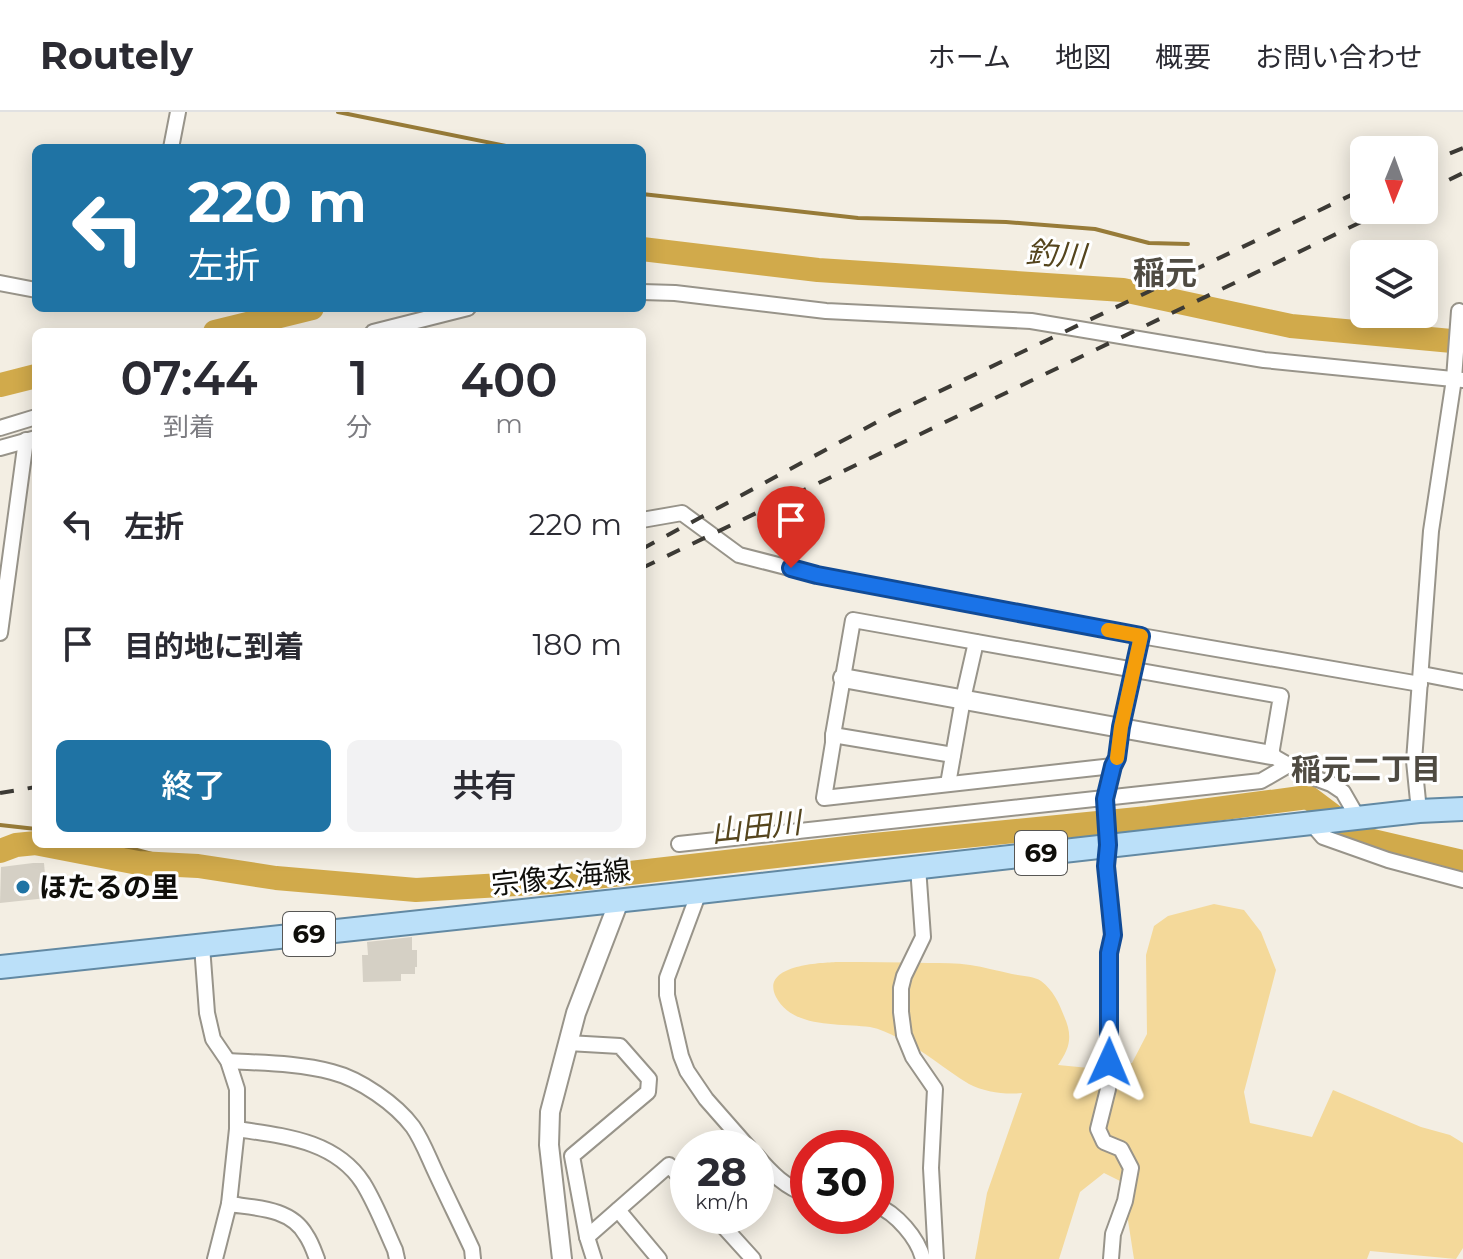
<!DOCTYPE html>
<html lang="ja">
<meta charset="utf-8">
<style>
body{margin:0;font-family:Montserrat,"Noto Sans JP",sans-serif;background:#f2f2f3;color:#2b2b33;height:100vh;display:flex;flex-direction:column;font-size:30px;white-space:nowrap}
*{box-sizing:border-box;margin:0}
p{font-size:26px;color:#7c7c81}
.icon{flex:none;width:44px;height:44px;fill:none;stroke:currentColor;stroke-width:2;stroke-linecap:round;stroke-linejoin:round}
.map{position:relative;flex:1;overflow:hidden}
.sheet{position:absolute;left:32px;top:216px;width:614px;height:520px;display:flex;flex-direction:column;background:#fff;border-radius:12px;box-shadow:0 4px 20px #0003}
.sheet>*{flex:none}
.top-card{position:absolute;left:32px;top:32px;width:614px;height:168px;border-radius:12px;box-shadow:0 4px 20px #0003;background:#1f73a4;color:#fff;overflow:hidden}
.needle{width:52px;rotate:181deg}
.buttons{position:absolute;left:1350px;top:24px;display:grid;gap:16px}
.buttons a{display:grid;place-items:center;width:88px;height:88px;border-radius:12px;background:#fff;box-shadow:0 4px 20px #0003;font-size:40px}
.speed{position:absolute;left:670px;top:1018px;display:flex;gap:16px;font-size:40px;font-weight:700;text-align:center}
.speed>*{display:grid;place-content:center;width:104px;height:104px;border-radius:50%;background:#fff;box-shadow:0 4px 20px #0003;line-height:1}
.speed small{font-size:20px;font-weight:400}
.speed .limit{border:12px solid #d22;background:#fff;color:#111}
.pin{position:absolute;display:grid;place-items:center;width:68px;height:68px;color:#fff;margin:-82px -34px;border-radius:50% 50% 50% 0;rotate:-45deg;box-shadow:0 0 8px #0007}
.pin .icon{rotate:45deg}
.me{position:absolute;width:88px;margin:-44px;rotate:1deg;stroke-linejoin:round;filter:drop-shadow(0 0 6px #0008)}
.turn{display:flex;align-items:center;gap:28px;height:168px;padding:0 24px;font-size:36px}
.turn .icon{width:104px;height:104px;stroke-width:2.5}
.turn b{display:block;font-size:56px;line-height:68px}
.eta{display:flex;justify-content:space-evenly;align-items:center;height:136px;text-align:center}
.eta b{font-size:48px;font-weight:600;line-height:56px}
.cta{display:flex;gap:16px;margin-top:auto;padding:16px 24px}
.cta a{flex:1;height:92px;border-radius:12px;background:#1f73a4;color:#fff;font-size:32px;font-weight:600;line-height:92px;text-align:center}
.cta a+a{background:#f2f2f3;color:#2b2b33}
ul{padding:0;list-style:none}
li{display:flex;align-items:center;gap:24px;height:120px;padding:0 24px}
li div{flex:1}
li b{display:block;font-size:30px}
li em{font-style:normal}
header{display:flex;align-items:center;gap:48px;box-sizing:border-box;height:112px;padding:0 40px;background:#fff;border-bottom:2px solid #e1e1e2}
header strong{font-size:38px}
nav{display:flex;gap:44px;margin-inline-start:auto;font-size:28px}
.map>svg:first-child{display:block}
</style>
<header>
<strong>Routely</strong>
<nav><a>ホーム</a><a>地図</a><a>概要</a><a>お問い合わせ</a></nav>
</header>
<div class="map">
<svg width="1463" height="1147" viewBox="0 0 1463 1147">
<rect width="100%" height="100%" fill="#f3eee3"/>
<!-- green -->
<path fill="#f4d99a" d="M1214,792L1244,798L1261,820L1276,858L1244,980L1250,1011L1312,1025L1333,978L1421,1015L1450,1023L1463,1031V1136L1456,1147L1370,1139L1367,1147H1134L1122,1070L1104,1061L1080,1080L1059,1147H975L987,1081L1022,981C1006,983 984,980 969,972C945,958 924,938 898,926C889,921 880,917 870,915C840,911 793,917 776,885C760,853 819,851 837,850C868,850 898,850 928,851C942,851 957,851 970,853C984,855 998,859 1012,862C1021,864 1034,864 1041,869C1053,878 1059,891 1064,904C1073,924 1070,936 1058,953L1089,956L1132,951L1147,922L1146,843L1154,814L1168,804Z"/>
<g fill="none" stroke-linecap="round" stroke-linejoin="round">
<!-- stream -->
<g stroke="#977b38" stroke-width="4">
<polyline points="338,0 516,36"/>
<polyline points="642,82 858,106 1006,110 1095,117 1149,131 1188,132"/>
<polyline points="0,713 36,717"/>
<polyline points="114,732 198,754"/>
</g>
<!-- river -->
<g stroke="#d1aa4b" stroke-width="24">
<polyline points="642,137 818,158 1123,178 1291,214 1463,230"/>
<polyline points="215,220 312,196"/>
<polyline points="0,273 36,264"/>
<polyline points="40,732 138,751 198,754 276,766 416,778 552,770 864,734 1148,706 1308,685 1364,727 1463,750"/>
<polyline points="0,739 16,733 36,731"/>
</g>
</g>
<!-- building -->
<g fill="#d5d0c5">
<polygon points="33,751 44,751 47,786 0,791 1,755"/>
<polygon points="412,825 412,838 417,838 417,855 415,855 415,862 401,862 401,869 363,870 362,843 368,843 367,830"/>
</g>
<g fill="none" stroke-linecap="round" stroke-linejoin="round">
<defs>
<g id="minor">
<polyline points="171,36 178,0"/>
<polyline points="0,171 36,178"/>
<polyline points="642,180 675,181 826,199 1031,209 1264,248 1463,268"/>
<polyline points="373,220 468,196"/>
<polyline points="0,316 36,305"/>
<polyline points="0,336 36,326"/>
<polyline points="642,408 682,401 739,443 817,463 1141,524 1420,572"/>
<polyline points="0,521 26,328"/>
<polyline points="1422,562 1463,570"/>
<polyline points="833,623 953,643"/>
<polyline points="1113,654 824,686 833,631 833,623 853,508 1281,584 1271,643 1304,662 1331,672 1343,680 1358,706"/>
<polyline points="948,672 963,587 976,530"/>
<polyline points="1419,699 1414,649 1431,419 1454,267 1459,199"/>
<polyline points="1311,711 1323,725 1388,748 1463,768"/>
<polyline points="679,732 1261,669 1287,654"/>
<polyline points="918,755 923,825 904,864 901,876 901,900 904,923 913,945 935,977 931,1056 936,1147"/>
<polyline points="699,780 667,866 667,883 681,944 687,959 706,987 749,1036"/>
<polyline points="202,834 207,901 213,927 228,949 237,977 237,1017 229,1092 215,1147"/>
<polyline points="568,931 620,934 649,967 648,980 572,1044 587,1125 594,1147"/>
<path d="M228,949C262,951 299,951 332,960C360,967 396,992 413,1015C422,1028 428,1044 435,1059C447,1085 460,1111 472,1137L473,1147"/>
<path d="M237,1017C283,1024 335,1028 363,1071C376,1092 385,1116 395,1138L397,1147"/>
<path d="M756,1043C771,1061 786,1076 808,1083"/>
<path d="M229,1092C256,1096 291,1096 306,1123C311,1130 314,1139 317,1147"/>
<path d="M876,1093C896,1101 918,1126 923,1147"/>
<polyline points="618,1098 659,1147"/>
<polyline points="714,1104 753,1147"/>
<polyline points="587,1125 669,1053 688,1074"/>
<polyline points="1111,1147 1113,1122 1125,1089 1131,1056 1121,1037 1104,1030 1098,1017 1108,977 1109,841 1113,823 1106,754 1108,733 1105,687 1113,654 1117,646 1121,615 1141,524"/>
</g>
<g id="tertiary">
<polyline points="843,566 1271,643"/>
<polyline points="562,1147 549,1033 550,1000 576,901 619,789"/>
</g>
<polyline id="primary" points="0,855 699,780 1419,699 1463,697"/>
</defs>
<!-- minor casing -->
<use href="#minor" stroke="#98948a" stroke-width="18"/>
<!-- tertiary casing -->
<use href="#tertiary" stroke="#98948a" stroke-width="22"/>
<!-- primary casing -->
<use href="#primary" stroke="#6289a3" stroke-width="26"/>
<!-- minor -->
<use href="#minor" stroke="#fff" stroke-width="14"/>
<!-- tertiary -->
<use href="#tertiary" stroke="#fff" stroke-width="18"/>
<!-- primary -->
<use href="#primary" stroke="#bbe0f9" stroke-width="22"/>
<!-- rail -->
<g stroke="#3c3a35" stroke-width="4" stroke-dasharray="14 14" stroke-linecap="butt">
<polyline points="1424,52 1463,36"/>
<polyline points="1424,80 1463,61"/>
<polyline points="642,437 892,302 1364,77"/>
<polyline points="642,456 1386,98"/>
<polyline points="0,681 36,675"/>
</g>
</g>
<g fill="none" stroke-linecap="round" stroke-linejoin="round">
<defs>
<polyline id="route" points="791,456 817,463 1141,524 1121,615 1117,646 1113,654 1105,687 1108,733 1106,754 1113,823 1109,841 1109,950"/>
</defs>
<!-- route casing -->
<use href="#route" stroke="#114b97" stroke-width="20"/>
<!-- route -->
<use href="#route" stroke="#1a73e8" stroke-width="14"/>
<!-- slow -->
<polyline stroke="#f59e0b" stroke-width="14" points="1108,518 1141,524 1121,615 1117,646"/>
</g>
<!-- markers -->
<circle fill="#1f73a4" stroke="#fff" stroke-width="3" cx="23" cy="775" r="8"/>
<g text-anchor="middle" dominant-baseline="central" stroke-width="6" stroke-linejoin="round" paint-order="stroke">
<!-- shield labels -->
<g fill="#fff" stroke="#575654" stroke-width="2">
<rect x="1015" y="719" width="52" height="44" rx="6"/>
<rect x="283" y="800" width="52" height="44" rx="6"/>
</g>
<g font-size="26" font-weight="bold" fill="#0f0e0a">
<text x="1041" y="741">69</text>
<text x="309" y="822">69</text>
</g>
<!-- street labels -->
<g font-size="28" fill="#0f0e0a" stroke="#fff">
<text transform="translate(561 765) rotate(-6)">宗像玄海線</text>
</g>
<!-- poi labels -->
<g font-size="28" font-weight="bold" fill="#0f0e0a" stroke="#fff" text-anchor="start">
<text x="39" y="775">ほたるの里</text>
</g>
<!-- water labels -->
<g font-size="30" font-style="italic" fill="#55451d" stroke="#fff">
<text transform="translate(1056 142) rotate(4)">釣川</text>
<text transform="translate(756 715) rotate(-6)">山田川</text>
</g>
<!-- neighbourhood labels -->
<g font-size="30" font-weight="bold" fill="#4f4b42" stroke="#fff">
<text x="1366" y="657">稲元二丁目</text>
</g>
<!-- quarter labels -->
<g font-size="32" font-weight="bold" fill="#4f4b42" stroke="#fff">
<text x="1165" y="160">稲元</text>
</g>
</g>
</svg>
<div class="buttons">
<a><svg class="needle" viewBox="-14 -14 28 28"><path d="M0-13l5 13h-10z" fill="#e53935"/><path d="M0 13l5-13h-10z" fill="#7c7c81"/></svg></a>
<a><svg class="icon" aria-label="layers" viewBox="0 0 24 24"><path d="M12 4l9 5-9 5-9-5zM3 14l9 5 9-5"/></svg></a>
</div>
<div class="speed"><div>28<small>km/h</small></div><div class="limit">30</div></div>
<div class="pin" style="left:791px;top:456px;background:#d93025"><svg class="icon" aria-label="arrive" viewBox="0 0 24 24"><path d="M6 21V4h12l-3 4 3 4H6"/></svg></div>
<svg class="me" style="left:1109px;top:950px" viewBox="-20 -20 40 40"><path d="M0-17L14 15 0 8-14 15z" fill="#1a73e8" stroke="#fff" stroke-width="4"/></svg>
<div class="top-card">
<div class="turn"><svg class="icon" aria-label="left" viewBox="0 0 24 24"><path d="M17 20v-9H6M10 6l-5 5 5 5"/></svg><div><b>220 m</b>左折</div></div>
</div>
<section class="sheet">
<div class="eta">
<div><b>07:44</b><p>到着</p></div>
<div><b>1</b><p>分</p></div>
<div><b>400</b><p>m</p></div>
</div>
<ul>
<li><svg class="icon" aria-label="left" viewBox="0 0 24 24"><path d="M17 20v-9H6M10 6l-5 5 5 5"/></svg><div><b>左折</b></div><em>220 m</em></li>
<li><svg class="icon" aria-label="arrive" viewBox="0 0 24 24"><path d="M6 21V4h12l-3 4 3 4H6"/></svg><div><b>目的地に到着</b></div><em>180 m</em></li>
</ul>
<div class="cta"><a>終了</a><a>共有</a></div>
</section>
</div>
